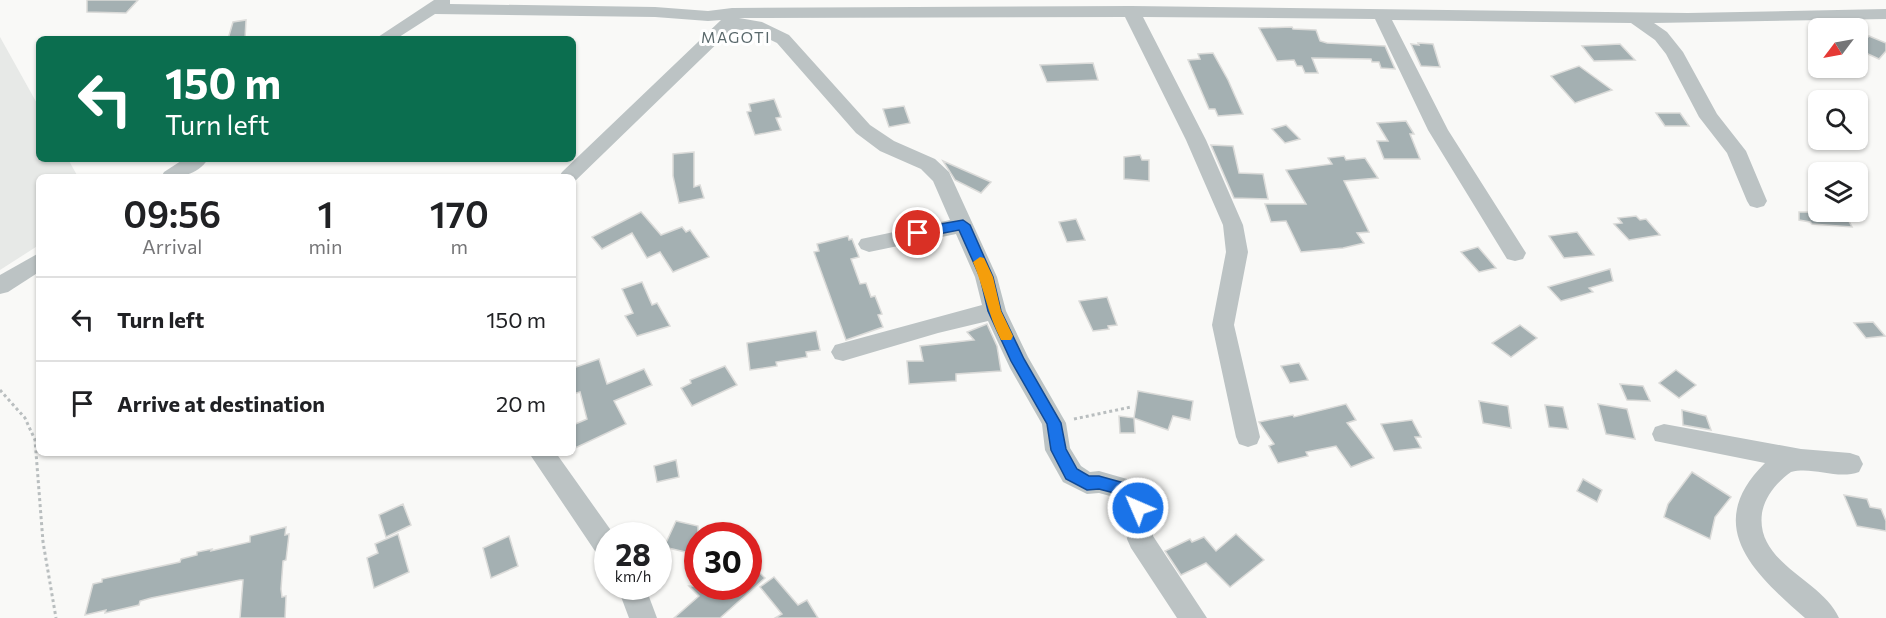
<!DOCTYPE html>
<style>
body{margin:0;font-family:Commissioner,sans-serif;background:#f6f6f6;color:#202124;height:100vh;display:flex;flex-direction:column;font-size:22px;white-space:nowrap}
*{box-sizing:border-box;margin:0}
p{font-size:20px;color:#757577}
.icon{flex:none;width:33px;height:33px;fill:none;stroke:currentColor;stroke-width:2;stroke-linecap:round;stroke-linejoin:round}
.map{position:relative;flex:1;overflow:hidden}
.sheet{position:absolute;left:36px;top:174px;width:540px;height:282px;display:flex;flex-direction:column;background:#fff;border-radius:9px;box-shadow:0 2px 4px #0004}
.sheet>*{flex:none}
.banner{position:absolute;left:36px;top:36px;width:540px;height:126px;border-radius:9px;box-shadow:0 2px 4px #0004;background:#0b6e4f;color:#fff;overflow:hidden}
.needle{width:39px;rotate:238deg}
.tools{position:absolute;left:1808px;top:18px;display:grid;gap:12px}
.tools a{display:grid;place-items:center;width:60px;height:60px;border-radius:9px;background:#fff;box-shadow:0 2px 4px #0004;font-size:30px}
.speed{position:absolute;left:594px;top:522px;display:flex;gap:12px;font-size:30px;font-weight:700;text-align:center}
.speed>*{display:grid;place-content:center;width:78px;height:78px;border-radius:50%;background:#fff;box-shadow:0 2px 4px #0004;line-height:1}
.speed small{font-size:15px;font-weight:400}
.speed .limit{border:9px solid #d22;background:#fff;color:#111}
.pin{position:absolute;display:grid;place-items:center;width:51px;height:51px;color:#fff;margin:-26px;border:3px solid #fff;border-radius:50%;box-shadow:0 2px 6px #0007}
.me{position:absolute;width:66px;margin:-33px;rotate:315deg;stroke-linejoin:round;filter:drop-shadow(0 0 4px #0008)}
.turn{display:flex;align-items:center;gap:21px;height:126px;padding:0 30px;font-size:27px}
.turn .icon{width:78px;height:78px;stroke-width:2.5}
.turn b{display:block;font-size:42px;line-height:51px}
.eta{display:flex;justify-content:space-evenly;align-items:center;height:102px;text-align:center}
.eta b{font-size:36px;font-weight:600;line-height:42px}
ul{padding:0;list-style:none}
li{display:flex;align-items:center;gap:18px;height:84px;padding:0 30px;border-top:2px solid #e0e0e0}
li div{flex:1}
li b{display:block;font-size:22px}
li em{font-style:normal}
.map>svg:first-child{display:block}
</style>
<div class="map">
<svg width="1886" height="618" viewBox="0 0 1886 618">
<rect width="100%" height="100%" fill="#f9f9f7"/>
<!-- built -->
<polygon fill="#e7e9e7" points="0,37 39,107 39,159 68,159 78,177 39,177 39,245 0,270"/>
<!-- building -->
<g fill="#a4b0b2" stroke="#dbdbd9" stroke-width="1.5">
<polygon points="87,0 138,0 126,13 87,12"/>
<polygon points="246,20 245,39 228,39 233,22"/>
<polygon points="1292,27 1293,29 1316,30 1320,41 1327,43 1385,46 1395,69 1381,68 1379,62 1372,62 1371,59 1312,58 1318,73 1305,73 1302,66 1297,66 1294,60 1277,61 1259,28"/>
<polygon points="1869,36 1886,43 1886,51 1879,59 1857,49"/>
<polygon points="1418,43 1433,44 1440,67 1421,66 1411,44 1419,45"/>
<polygon points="1620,44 1635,60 1594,61 1582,46"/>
<polygon points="1213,53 1228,80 1243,114 1218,116 1215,109 1209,109 1188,60 1200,59 1198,54"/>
<polygon points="1093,63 1098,80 1047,82 1040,65"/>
<polygon points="1579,66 1612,90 1575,103 1551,76"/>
<polygon points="774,99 781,117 776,118 781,130 755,135 747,112 751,111 749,104"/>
<polygon points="904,106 910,123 889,127 883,109"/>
<polygon points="1656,113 1680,113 1689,126 1665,126"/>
<polygon points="1406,121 1414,134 1410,134 1420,159 1384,159 1377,141 1388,141 1377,123"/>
<polygon points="1286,125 1300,139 1285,143 1272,129"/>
<polygon points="1211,145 1233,146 1239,173 1263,174 1268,199 1234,198"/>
<polygon points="694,152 694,187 700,185 704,198 679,203 673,176 673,154"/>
<polygon points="1140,155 1142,160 1149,160 1149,181 1124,179 1124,157"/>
<polygon points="1344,156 1346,160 1365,158 1378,178 1344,181 1369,232 1357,233 1364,243 1343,248 1301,252 1286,221 1271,222 1265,204 1306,204 1286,170 1332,164 1328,158"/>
<polygon points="943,161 991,182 981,193 955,180"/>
<polygon points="641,212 661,235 682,227 686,232 690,230 709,257 673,272 660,252 647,258 632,233 602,249 592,237"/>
<polygon points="1799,212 1844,212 1852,227 1812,224 1810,222 1799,220"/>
<polygon points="1636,216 1640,220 1646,219 1660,235 1629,240 1614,224 1622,223 1618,218"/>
<polygon points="1076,219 1085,240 1067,242 1059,222"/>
<polygon points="1577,232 1594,255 1564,258 1549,236"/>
<polygon points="848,236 849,240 852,239 859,257 851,259 860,284 866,283 871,297 875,296 882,314 878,315 883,327 846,340 814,252 819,251 817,244"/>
<polygon points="1478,247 1496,268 1479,272 1461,252"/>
<polygon points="1610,269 1613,281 1589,288 1593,292 1572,298 1561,301 1548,287"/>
<polygon points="642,282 652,305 657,303 670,326 637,336 625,316 633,313 622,289"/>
<polygon points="1107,297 1117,325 1108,326 1109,329 1093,331 1079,301"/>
<polygon points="1873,322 1885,336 1866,338 1854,323"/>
<polygon points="987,324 997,346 1001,371 956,374 956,381 909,384 907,361 923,361 920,346 974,340 967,332"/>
<polygon points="1520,325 1537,338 1511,357 1492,343"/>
<polygon points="816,331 820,350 806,352 807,357 776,362 777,366 750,370 747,343"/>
<polygon points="599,359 607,384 644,369 652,385 614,401 626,424 573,449 573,425 587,419 580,392 573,394 573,368"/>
<polygon points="1299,363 1308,380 1290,383 1281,366"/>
<polygon points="725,366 737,385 692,406 681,388 691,383 690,380"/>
<polygon points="1676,370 1696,385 1679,398 1659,383"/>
<polygon points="1620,384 1643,386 1650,401 1627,400"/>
<polygon points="1138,391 1193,401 1190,420 1173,416 1168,430 1134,418 1135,433 1120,433 1119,416 1134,418"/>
<polygon points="1479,401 1508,406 1511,428 1483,423"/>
<polygon points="1346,404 1356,420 1347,423 1374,458 1351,467 1336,446 1306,452 1308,456 1278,463 1269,446 1274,444 1259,422 1293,415 1294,417"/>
<polygon points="1598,404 1627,409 1635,439 1606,434"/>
<polygon points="1545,405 1563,407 1568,429 1549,427"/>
<polygon points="1682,410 1706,416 1711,430 1683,425"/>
<polygon points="1412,420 1421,437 1415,437 1421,448 1394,451 1381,424"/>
<polygon points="676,460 679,477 657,482 654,466"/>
<polygon points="1692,472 1731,497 1715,517 1710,539 1664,517 1668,504"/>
<polygon points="1583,479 1602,490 1597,502 1577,491"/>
<polygon points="1844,495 1867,499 1870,507 1881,509 1886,521 1886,531 1857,526"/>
<polygon points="403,504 411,525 386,537 379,515"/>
<polygon points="676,521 698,526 698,555 664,547"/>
<polygon points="286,527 285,535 289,534 286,560 283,561 281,589 282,597 286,596 285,618 240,618 243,580 240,580 151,598 140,601 139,605 105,613 106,610 85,615 93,584 102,582 102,579 180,562 181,559 197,555 197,552 212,549 211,551 250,542 250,536"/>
<polygon points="398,534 409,572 374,588 367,558 378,553 375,544"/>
<polygon points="1236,534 1264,560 1230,587 1206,563 1181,575 1165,551 1190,539 1192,542 1204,537 1216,551"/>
<polygon points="509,536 518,566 491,578 483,548"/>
<polygon points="748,562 765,578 720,618 674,618 699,596 689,586 748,586"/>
<polygon points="774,577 798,605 807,600 818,618 775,618 782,614 760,587"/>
</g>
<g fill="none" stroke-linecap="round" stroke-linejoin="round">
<!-- path -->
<g stroke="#b9bebf" stroke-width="3" stroke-dasharray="3 3" stroke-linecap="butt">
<polyline points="0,390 25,418 35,440 43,542 56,618"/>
<polyline points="1074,419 1131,407"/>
</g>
<!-- minor -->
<g fill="#bcc3c4" fill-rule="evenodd">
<polygon points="434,0 450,0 450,4 655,7 708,11 732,8 1131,6 1688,13 1886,9 1886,19 1654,23 1667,32 1683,52 1717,114 1746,151 1767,201 1764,206 1757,208 1750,206 1747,201 1727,153 1699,117 1666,54 1655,40 1631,23 1392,20 1448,130 1526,253 1523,259 1515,261 1507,259 1428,130 1375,19 1143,17 1206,140 1243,225 1248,252 1234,325 1260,437 1257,444 1248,447 1239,444 1236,437 1212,325 1226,252 1223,225 1186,140 1125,17 739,18 762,22 789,35 870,125 894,141 935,159 949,172 997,277 1006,311 1028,357 1066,423 1070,448 1081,466 1090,472 1099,471 1127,479 1147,500 1151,508 1153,536 1207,618 1177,618 1131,548 1127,539 1125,512 1110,496 1099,493 1087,494 1063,482 1045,450 1042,424 1010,368 988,321 938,333 843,361 835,359 831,352 835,345 982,305 975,277 956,234 869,252 861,249 858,244 861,239 950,220 933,181 921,169 880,151 856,133 777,43 752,31 732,29 573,183 573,177 559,177 562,172 721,20 708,21 655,17 435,14 396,39 375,39"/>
<path d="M184,159H208C197,176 179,177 161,177L164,172Z"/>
<polygon points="39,253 39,272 8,292 0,294 0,275"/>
<path d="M1664,424L1801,449L1850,453L1859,456L1863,464L1859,472C1837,480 1813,466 1791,472C1777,482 1765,496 1762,513C1755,564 1822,579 1839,618H1805C1755,574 1701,526 1765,463L1655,441L1652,434L1655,427Z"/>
<polygon points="529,453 556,453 615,536 608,536 608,560 599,557"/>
<polygon points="617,586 645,586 657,618 629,618"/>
</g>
</g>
<!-- route -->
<polygon fill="#1a73e8" stroke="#114b97" stroke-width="1.5" points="963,220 970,225 993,277 1001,311 1024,359 1061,423 1066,449 1077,469 1089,476 1099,476 1124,483 1146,508 1143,513 1138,515 1132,513 1114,493 1099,489 1087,490 1066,479 1051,450 1047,424 1011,361 988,311 980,277 959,230 918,238 912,233 918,228"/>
<!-- slow -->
<path fill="#f59e0b" d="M980,257L984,258L993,277L1001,311L1013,336L1011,340H1001C988,315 984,288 973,262Z"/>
<g text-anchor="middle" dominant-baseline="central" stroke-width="6" stroke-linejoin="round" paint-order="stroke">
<!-- far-quarter labels -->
<g font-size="15" letter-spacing="1.5" fill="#59686b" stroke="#fff">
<text x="736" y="37">MAGOTI</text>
</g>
</g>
</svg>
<div class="tools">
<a><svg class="needle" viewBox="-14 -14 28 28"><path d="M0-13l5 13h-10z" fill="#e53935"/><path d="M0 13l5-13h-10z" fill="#757577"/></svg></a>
<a><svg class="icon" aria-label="search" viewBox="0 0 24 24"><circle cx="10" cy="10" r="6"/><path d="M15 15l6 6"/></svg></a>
<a><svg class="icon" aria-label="layers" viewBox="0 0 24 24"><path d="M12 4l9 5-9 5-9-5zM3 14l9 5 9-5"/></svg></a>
</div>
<div class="speed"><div>28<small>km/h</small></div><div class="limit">30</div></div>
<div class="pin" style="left:918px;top:233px;background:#d93025"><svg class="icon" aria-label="arrive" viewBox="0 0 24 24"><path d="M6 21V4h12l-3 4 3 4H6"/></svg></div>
<svg class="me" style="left:1138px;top:508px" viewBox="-20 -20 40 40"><circle r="17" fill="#1a73e8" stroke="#fff" stroke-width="3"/><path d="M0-11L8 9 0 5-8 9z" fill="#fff"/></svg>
<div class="banner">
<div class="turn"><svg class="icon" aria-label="left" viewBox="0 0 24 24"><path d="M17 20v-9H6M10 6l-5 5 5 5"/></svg><div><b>150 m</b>Turn left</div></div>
</div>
<section class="sheet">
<div class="eta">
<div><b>09:56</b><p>Arrival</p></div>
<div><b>1</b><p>min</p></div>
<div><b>170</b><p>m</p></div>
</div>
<ul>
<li><svg class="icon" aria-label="left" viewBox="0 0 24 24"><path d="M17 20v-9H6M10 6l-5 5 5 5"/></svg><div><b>Turn left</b></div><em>150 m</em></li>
<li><svg class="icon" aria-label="arrive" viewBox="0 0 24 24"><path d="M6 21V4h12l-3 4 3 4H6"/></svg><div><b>Arrive at destination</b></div><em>20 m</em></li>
</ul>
</section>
</div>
